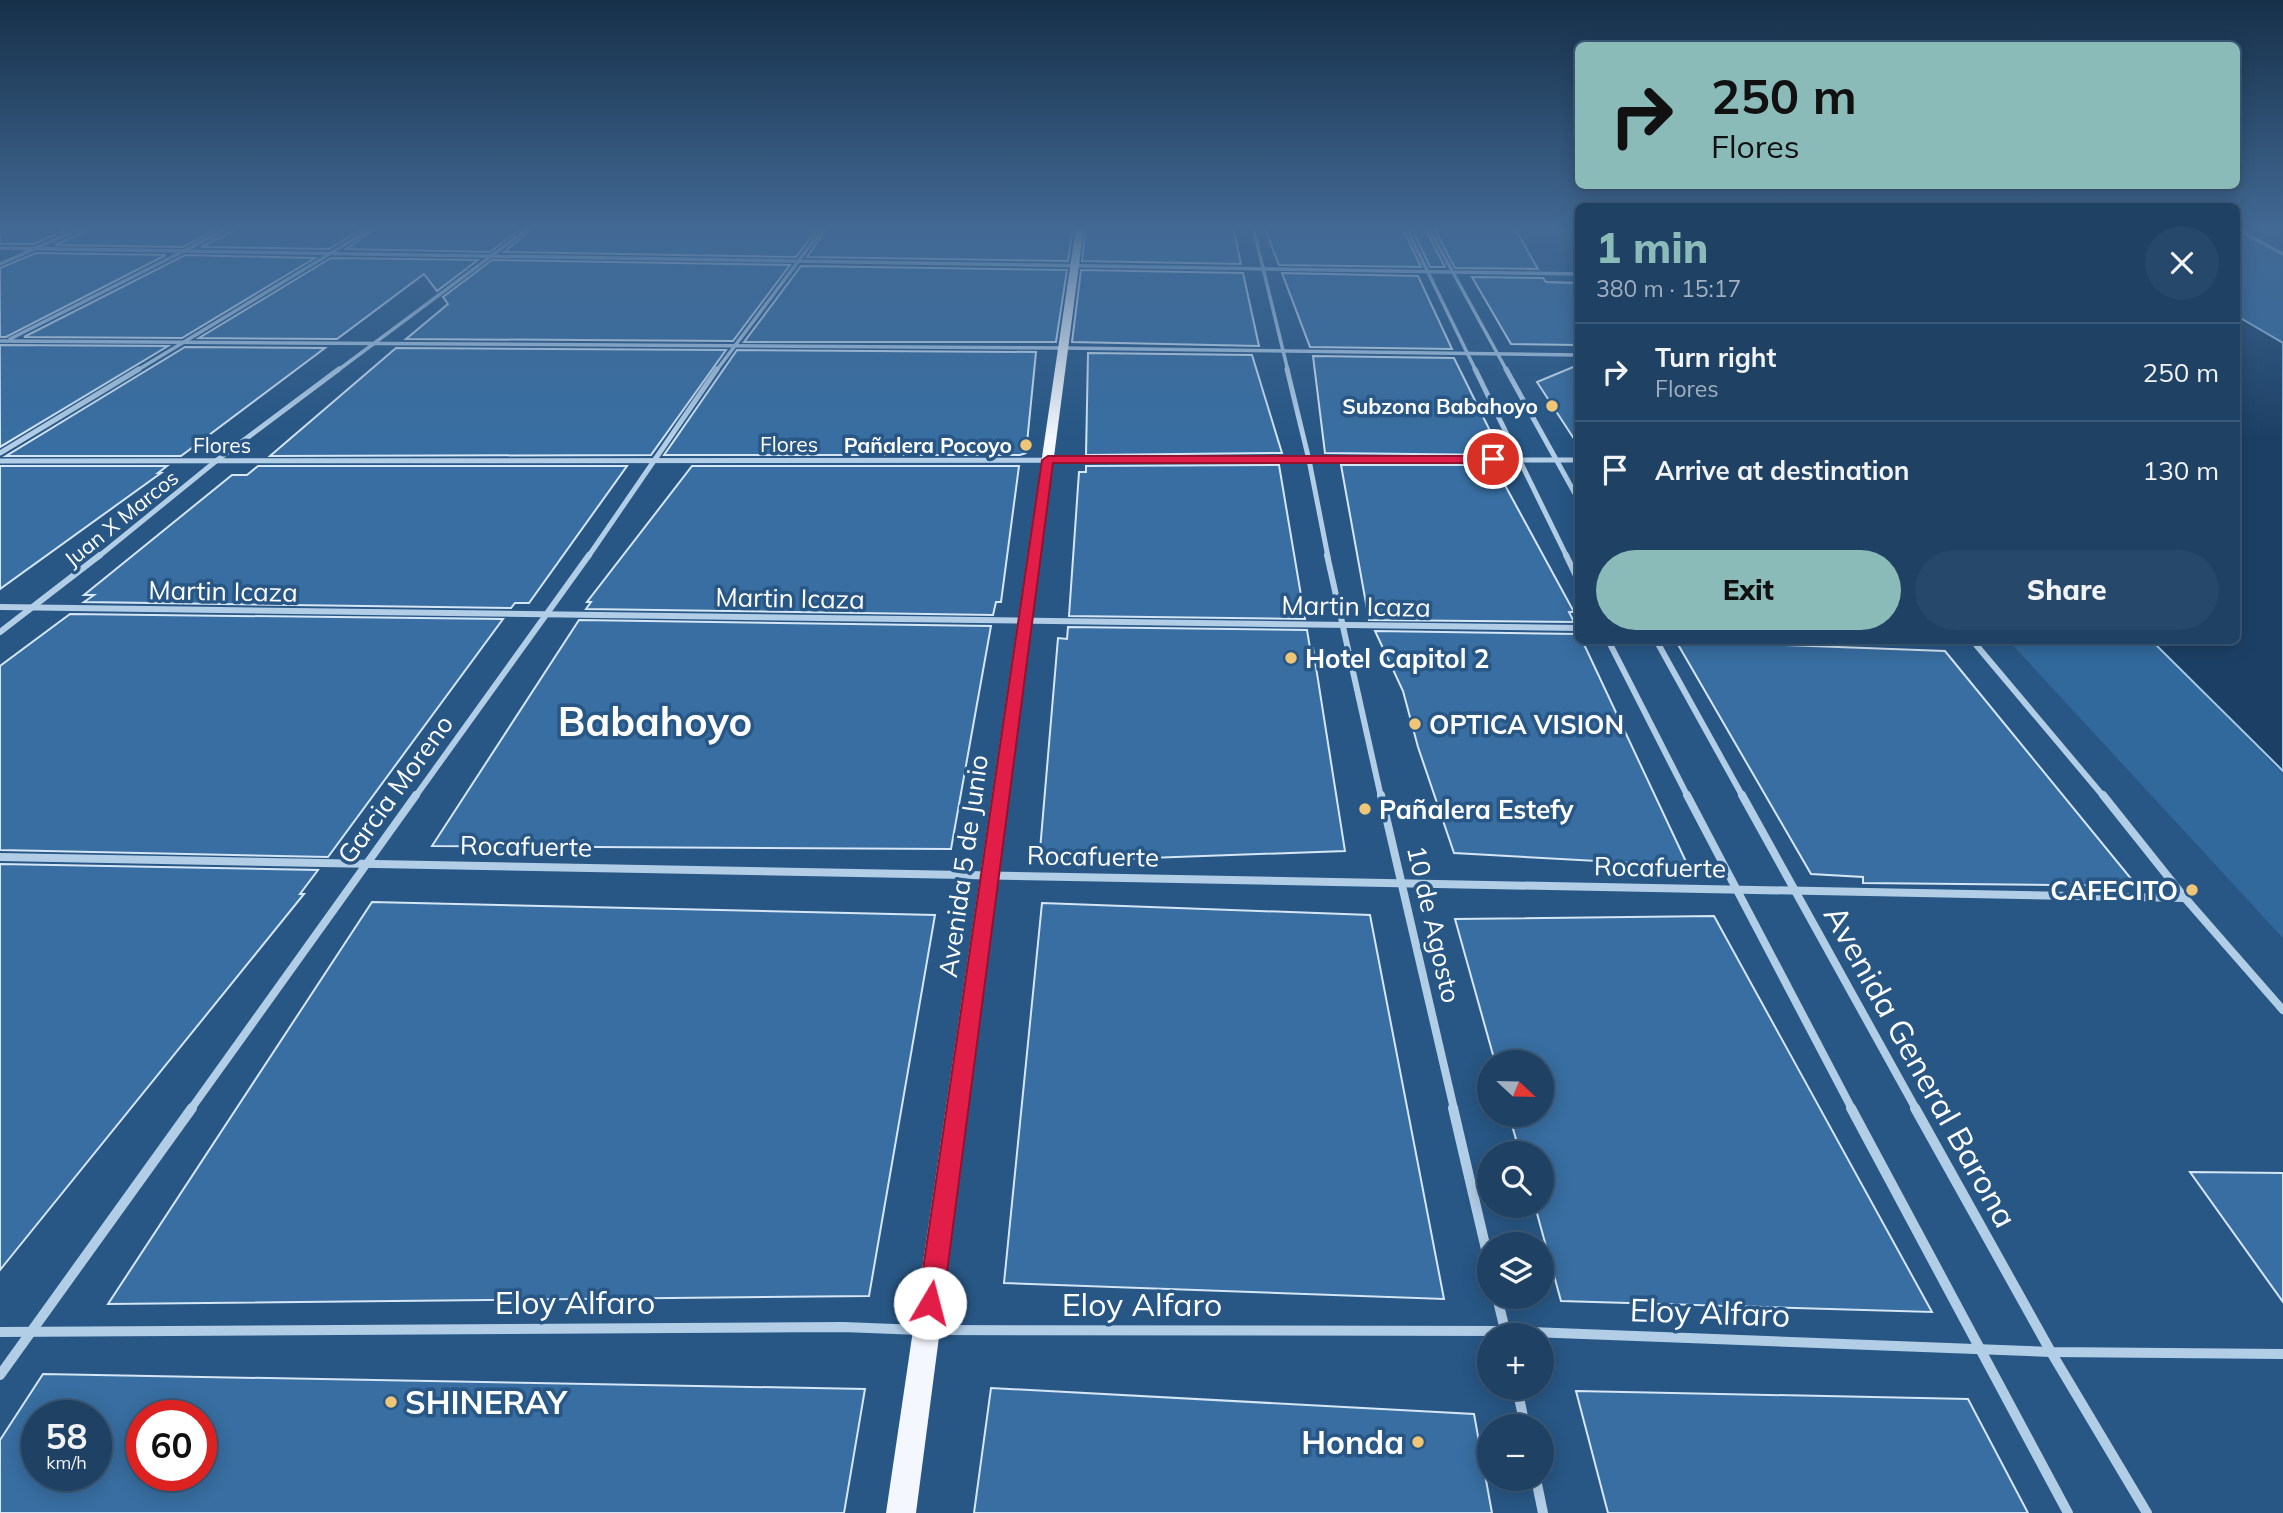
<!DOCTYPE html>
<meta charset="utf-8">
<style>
body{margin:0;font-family:Mulish,sans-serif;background:#26486a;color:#f1f3f6;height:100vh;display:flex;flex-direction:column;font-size:26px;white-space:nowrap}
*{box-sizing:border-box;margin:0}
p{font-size:23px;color:#a1afbf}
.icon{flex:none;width:38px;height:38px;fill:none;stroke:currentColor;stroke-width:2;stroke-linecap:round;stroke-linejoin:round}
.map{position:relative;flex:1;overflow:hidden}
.panel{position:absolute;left:1575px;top:203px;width:665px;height:441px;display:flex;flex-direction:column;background:#1e4164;border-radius:10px;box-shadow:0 4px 18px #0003,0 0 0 2px #3c5a78}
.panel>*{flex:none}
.top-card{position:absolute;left:1575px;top:42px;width:665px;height:147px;border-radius:10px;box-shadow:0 4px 18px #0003,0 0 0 2px #3c5a78;background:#8bbbb9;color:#111;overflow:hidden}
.needle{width:46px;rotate:112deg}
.fabs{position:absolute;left:1477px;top:1050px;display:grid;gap:14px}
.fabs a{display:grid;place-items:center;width:77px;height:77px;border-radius:50%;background:#1e4164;box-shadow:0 4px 18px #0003,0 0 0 2px #3c5a78;font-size:35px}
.speed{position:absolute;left:21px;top:1400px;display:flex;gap:14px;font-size:35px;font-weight:700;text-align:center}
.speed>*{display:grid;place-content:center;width:91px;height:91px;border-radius:50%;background:#1e4164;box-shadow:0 4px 18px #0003,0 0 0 2px #3c5a78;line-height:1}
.speed small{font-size:18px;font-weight:400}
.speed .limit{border:10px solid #d22;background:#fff;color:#111}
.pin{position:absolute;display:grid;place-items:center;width:60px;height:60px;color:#fff;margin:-30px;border:4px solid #fff;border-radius:50%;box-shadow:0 2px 7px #0007}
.me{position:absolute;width:77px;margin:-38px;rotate:8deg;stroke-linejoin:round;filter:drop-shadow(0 0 5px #0008)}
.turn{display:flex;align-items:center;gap:24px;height:147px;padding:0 21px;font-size:32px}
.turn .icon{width:91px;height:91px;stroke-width:2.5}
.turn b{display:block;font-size:49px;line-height:60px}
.round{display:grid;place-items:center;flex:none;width:74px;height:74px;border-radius:37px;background:#26486a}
.summary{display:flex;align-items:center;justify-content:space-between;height:119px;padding:0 21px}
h1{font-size:42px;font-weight:800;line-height:52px;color:#8bbbb9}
.primary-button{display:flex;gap:14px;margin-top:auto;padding:14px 21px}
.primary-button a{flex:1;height:80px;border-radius:42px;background:#8bbbb9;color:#111;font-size:28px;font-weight:800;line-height:80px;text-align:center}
.primary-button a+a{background:#26486a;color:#f1f3f6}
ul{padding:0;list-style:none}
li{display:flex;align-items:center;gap:21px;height:98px;padding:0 21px;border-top:2px solid #3c5a78}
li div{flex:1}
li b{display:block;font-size:26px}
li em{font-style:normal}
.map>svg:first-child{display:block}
</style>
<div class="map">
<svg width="2283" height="1513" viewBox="0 0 2283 1513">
<rect width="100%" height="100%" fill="#285785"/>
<!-- green -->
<g fill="#32699c">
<polygon points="2237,232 2283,256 2283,343 2237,316"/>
<polygon points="2009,641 2152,641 2283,774 2283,938"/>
</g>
<!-- water -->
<polygon fill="#1c4065" stroke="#a7c9e8" stroke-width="2" points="2237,316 2283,343 2283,771 2152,641 2236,640"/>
<!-- building -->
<g fill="#386ea1" stroke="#d5e6f6" stroke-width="2" fill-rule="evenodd">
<polygon points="0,227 73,227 34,244 0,244"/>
<polygon points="88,227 221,227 183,247 55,245 86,231"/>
<polygon points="235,227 366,227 329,249 201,247 233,231"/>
<polygon points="378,227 523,227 490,252 346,249"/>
<polygon points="534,227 819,227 796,257 504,252"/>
<polygon points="828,227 1073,227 1068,261 807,257"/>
<polygon points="1086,227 1233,227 1241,264 1082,261"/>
<polygon points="1264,227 1402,227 1421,267 1279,265"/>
<polygon points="1411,227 1424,227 1445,267 1430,267"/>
<polygon points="1433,227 1514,227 1538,269 1455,268"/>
<polygon points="36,253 166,255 6,337 0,337 0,268"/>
<polygon points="185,255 315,258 182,338 24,337"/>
<polygon points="331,258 478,260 437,291 424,274 337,339 199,338"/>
<polygon points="492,260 790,265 733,341 406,339 448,304 443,297"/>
<polygon points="801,266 1067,270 1056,342 744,342"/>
<polygon points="1081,270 1243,273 1259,346 1072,342"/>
<polygon points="1282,273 1418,276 1452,349 1310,347"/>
<polygon points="1472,277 1543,278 1546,282 1578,283 1578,345 1511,344"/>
<polygon points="0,345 168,346 0,447"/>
<polygon points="185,347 325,348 181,456 6,456"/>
<polygon points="396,348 726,350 651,455 270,456"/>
<polygon points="737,350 1036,352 1026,453 1020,455 664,455"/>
<polygon points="1088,353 1252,355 1282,453 1086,455"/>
<polygon points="1313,356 1454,358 1502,455 1325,453"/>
<polygon points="1578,365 1578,445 1537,382"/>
<polygon points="1279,465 1305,619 1069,616 1079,472 1086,472 1086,466"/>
<polygon points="1341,465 1494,465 1574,612 1569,612 1574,622 1369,620"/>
<polygon points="0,466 167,466 158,473 161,473 0,589"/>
<polygon points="258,466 627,466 529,603 515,603 511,608 84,602 94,595 84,595 232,475 247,475"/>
<polygon points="692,466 1019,466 1001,602 996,602 993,615 586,609 591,602 587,602"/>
<polygon points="70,614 503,619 328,857 0,850 0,666"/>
<polygon points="579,620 991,626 951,849 432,846"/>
<polygon points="1068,627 1307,630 1310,648 1313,648 1345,851 1039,862 1058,638 1067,639"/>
<polygon points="1375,631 1578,634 1578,640 1582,640 1688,866 1454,853 1418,747 1403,691"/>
<polygon points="1676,641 1945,651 2137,886 1863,883 1863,877 1811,874"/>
<polygon points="0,864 318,870 300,894 304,894 0,1270"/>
<polygon points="372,902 935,915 869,1296 108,1304"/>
<polygon points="1042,903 1370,915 1444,1299 1004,1283"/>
<polygon points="1714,916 1932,1312 1561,1301 1535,1206 1542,1206 1542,1153 1520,1153 1509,1115 1542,1115 1542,1062 1495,1062 1455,919"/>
<polygon points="2190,1172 2283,1173 2283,1302"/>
<path d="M43,1374L865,1389L844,1513H0V1440ZM37,1416H96V1475H37ZM142,1416H201V1475H142Z"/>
<polygon points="991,1388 1474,1414 1492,1513 974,1513"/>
<polygon points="1576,1391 1968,1399 2028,1513 1608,1513"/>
</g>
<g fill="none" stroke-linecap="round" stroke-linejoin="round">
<!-- minor-far4 -->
<g stroke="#b2cee7" stroke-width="3.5">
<polyline points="1253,227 1288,371"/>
<polyline points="1406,227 1476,371"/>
<polyline points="1428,227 1507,371"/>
<polyline points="2236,229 2283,254"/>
<polyline points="0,248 1578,274"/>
<polyline points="0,264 84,227"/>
<polyline points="10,339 231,227"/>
<polyline points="0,341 1064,348 1578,355"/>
<polyline points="136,371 374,227"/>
<polyline points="337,371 530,227"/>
<polyline points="716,371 824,227"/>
</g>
<!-- minor-far3 -->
<g stroke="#b2cee7" stroke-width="5">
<polyline points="1287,369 1309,460 1328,557"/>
<polyline points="1475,369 1567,557"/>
<polyline points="1506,369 1578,499"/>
<polyline points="0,453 139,369"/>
<polyline points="0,461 1578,460"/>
<polyline points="98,557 216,461 339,369"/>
<polyline points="588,557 717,369"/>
</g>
<!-- minor-far2 -->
<g stroke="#b2cee7" stroke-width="6">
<polyline points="1327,555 1381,797"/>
<polyline points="1566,555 1578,580"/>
<polyline points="0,607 1578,628"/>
<polyline points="0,632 100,555"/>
<polyline points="1608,640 1688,797"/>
<polyline points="1656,640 1743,797"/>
<polyline points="1972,640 2104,797"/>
<polyline points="415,797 589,555"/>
</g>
<!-- minor-far1 -->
<g stroke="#b2cee7" stroke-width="8">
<polyline points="1381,795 1454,1109"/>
<polyline points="1687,795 1852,1109"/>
<polyline points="1742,795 1916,1109"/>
<polyline points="2103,795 2185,898 2283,1010"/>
<polyline points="0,857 2185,898"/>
<polyline points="191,1109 416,795"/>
</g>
<!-- minor -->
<g stroke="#b2cee7" stroke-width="10">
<polyline points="1453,1108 1489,1262"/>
<polyline points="1851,1108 2068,1513"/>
<polyline points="1915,1108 2051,1352 2147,1513"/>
<polyline points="1497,1297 1506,1334"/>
<polyline points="932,1330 1505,1331 2051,1352 2283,1354"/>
<polyline points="0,1332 843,1327 920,1330"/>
<polyline points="0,1375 192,1108"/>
<polyline points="1517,1388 1525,1426"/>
<polyline points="1536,1479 1543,1513"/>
</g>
<!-- primary -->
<polygon fill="#f4f8fe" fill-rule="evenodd" points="1076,227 1084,227 916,1513 886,1513"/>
</g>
<!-- sky -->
<linearGradient id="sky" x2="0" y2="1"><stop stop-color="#163049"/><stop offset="0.52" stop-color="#426994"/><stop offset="1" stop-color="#426994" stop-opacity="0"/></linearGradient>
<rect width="2283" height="439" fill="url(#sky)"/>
<!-- route -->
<polygon fill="#e11d48" stroke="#92132f" stroke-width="2" points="1048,456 1493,456 1499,459 1493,463 1053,463 943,1303 939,1312 930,1315 922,1312 918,1303 1042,460"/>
<!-- markers -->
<g fill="#efc578" stroke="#285785" stroke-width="2.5">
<circle cx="1552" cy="406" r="7"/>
<circle cx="1026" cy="445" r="7"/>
<circle cx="1291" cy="658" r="7"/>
<circle cx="1415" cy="724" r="7"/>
<circle cx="1365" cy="809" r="7"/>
<circle cx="2192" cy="890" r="7"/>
<circle cx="391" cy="1402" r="7"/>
<circle cx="1418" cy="1442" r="7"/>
</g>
<g text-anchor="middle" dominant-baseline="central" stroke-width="7" stroke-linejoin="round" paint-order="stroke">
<!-- far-poi labels -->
<g font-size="21" font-weight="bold" fill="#fff" stroke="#285785" text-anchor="end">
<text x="1538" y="406">Subzona Babahoyo</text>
<text x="1012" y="445">Pañalera Pocoyo</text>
</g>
<!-- far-street labels -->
<g font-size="21" fill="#fff" stroke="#285785">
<text x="789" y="444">Flores</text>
<text x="222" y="445">Flores</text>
<text transform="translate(121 518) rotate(-39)">Juan X Marcos</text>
</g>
<!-- street labels -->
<g font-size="26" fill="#fff" stroke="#285785">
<text transform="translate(223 591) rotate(1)">Martin Icaza</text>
<text transform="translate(790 598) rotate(1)">Martin Icaza</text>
<text transform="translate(1356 606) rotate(1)">Martin Icaza</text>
<text transform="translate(395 789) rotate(-54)">Garcia Moreno</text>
<text transform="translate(526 846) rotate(1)">Rocafuerte</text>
<text transform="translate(1093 856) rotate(1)">Rocafuerte</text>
<text transform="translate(963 866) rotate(-82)">Avenida 5 de Junio</text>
<text transform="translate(1660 867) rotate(1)">Rocafuerte</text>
<text transform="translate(1434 924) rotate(77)">10 de Agosto</text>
</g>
<!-- poi labels -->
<g font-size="26" font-weight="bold" fill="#fff" stroke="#285785" text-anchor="start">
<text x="1305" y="658">Hotel Capitol 2</text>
<text x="1429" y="724">OPTICA VISION</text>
<text x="1379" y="809">Pañalera Estefy</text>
<text x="2178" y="890" text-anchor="end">CAFECITO</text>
</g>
<!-- near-street labels -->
<g font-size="32" fill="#fff" stroke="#285785">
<text transform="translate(1921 1066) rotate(61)">Avenida General Barona</text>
<text x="575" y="1302">Eloy Alfaro</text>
<text x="1142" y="1304">Eloy Alfaro</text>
<text transform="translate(1710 1312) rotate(2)">Eloy Alfaro</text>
</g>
<!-- near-poi labels -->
<g font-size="32" font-weight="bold" fill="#fff" stroke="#285785" text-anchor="start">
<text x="405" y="1402">SHINERAY</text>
<text x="1404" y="1442" text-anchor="end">Honda</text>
</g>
<!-- town labels -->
<g font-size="40" font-weight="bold" fill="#fff" stroke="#285785">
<text x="655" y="721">Babahoyo</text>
</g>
</g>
</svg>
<div class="fabs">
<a><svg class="needle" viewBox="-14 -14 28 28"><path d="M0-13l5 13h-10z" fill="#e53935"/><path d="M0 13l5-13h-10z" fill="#a1afbf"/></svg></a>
<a><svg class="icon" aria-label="search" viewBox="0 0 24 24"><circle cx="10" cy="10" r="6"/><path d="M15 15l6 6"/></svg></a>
<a><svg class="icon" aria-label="layers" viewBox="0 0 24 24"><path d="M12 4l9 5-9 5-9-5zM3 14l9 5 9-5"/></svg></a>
<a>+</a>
<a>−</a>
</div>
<div class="speed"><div>58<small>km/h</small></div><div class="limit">60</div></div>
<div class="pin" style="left:1493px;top:459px;background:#d93025"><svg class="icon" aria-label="arrive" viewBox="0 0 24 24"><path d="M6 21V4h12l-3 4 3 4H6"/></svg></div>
<svg class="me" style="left:930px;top:1303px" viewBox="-20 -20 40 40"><circle r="19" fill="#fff"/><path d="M0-13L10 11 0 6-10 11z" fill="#e11d48"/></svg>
<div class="top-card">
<div class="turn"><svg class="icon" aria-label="right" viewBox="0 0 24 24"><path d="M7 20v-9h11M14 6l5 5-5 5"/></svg><div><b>250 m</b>Flores</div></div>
</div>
<section class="panel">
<div class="summary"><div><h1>1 min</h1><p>380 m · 15:17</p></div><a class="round"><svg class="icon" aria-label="close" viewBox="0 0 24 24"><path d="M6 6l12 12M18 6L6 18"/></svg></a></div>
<ul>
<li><svg class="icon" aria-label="right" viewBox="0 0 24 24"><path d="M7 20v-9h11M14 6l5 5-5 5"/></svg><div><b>Turn right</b><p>Flores</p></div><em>250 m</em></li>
<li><svg class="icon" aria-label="arrive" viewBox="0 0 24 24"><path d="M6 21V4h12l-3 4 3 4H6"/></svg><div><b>Arrive at destination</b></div><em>130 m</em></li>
</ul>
<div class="primary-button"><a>Exit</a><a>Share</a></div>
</section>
</div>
